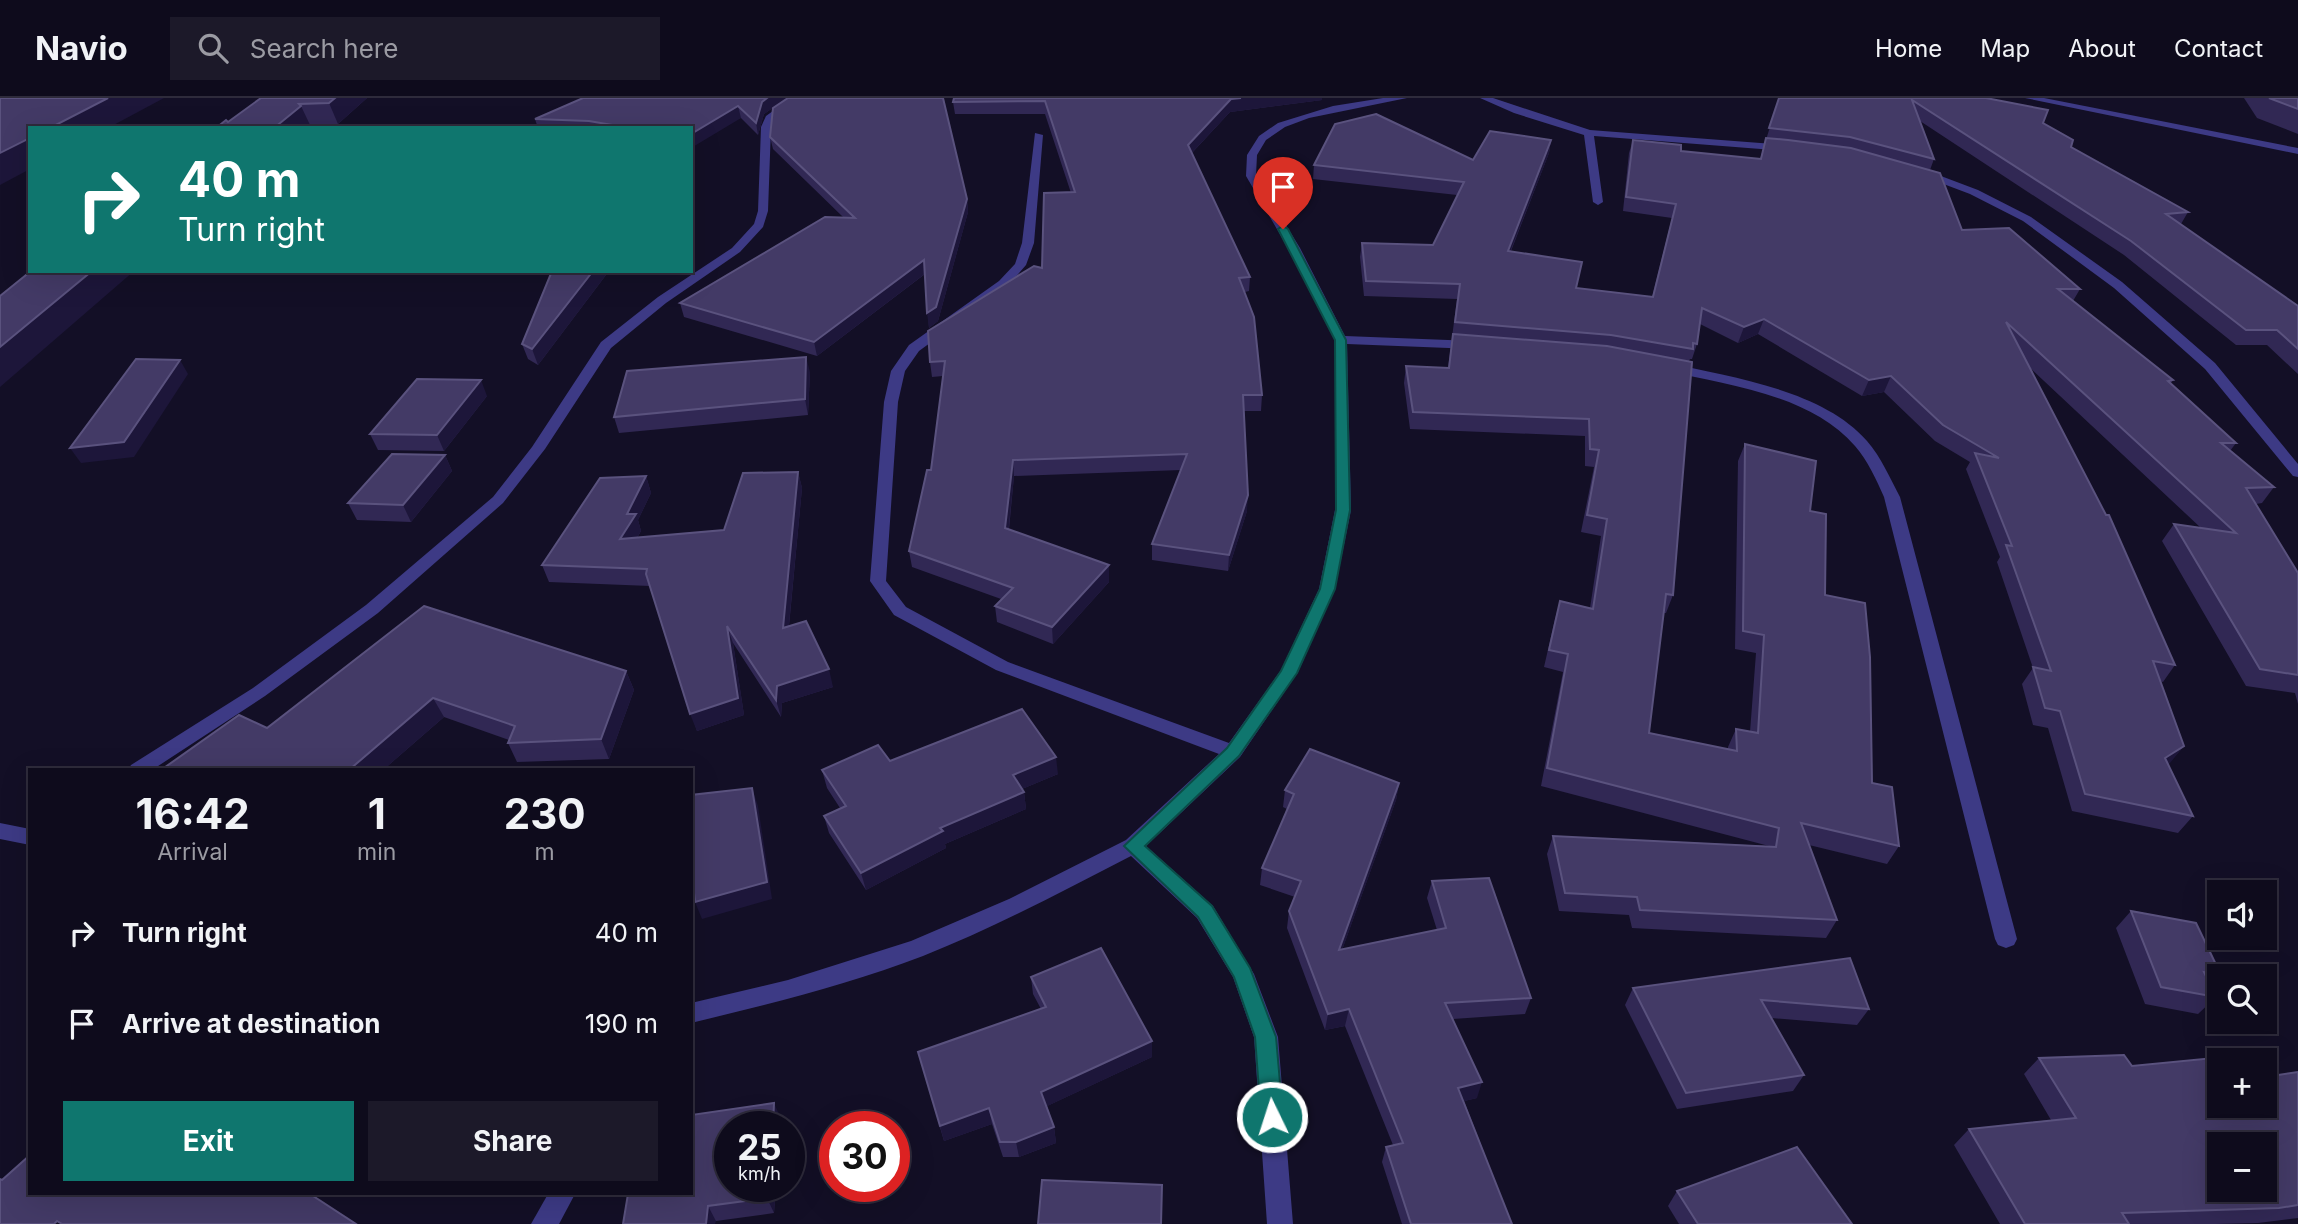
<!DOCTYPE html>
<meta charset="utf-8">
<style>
body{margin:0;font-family:Inter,sans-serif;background:#1c1929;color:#f1f3f6;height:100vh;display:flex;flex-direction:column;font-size:26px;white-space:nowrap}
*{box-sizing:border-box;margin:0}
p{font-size:23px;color:#9b9ba3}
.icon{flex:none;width:38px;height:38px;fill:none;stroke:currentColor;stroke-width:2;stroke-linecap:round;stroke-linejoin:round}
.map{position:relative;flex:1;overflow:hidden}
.details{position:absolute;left:28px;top:670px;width:665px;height:427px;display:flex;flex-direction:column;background:#0e0b1c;border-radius:0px;box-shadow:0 7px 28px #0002,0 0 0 2px #2e2b3b}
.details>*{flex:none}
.top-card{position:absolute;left:28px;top:28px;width:665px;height:147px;border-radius:0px;box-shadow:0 7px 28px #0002,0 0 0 2px #2e2b3b;background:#0f766e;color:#fff;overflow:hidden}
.buttons{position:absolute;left:2207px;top:782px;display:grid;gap:14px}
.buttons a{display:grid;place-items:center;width:70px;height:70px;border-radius:0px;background:#0e0b1c;box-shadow:0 7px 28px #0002,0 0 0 2px #2e2b3b;font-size:35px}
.speed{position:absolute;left:714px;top:1013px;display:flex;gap:14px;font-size:35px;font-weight:700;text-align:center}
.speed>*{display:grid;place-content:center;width:91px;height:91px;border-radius:50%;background:#0e0b1c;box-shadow:0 7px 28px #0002,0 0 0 2px #2e2b3b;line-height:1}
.speed small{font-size:18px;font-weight:400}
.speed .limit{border:10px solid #d22;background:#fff;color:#111}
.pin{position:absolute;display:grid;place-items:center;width:60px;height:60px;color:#fff;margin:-72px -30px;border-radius:50% 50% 50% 0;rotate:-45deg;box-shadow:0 0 7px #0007}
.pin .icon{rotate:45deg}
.me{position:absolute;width:77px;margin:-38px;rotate:356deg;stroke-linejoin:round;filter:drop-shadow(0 0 5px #0008)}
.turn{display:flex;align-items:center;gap:24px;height:147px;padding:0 35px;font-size:32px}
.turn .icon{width:91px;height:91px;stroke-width:2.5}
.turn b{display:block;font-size:49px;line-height:60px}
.eta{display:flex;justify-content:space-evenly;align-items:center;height:119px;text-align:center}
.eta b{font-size:42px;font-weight:700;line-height:49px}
.action{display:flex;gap:14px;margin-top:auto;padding:14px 35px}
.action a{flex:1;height:80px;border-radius:0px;background:#0f766e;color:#fff;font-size:28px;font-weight:700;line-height:80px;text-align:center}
.action a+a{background:#1c1929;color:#f1f3f6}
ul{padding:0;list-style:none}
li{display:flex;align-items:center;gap:21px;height:91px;padding:0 35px}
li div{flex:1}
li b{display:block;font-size:26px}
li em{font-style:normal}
header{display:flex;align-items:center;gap:42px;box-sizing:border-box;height:98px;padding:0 35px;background:#0e0b1c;border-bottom:2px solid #2e2b3b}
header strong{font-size:33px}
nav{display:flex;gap:38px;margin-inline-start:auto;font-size:24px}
.search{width:490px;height:63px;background:#1c1929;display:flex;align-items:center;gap:18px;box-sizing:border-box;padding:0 24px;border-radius:0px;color:#9b9ba3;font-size:26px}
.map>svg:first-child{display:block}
</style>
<header>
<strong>Navio</strong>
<div class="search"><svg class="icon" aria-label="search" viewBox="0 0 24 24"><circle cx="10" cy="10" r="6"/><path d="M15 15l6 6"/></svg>Search here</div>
<nav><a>Home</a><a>Map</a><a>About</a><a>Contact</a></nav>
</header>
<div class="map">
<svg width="2298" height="1126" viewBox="0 0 2298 1126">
<rect width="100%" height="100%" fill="#130f26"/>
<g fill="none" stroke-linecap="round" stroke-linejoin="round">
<!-- minor -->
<g fill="#3d3a85" fill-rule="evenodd">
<polygon points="791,0 802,0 773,21 771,29 768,113 763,129 740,154 666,205 611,250 545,351 503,405 378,515 265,598 152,672 128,672 131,667 253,590 366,507 493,399 532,349 601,244 658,199 732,150 754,126 758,113 761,29 766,18"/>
<path d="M1383,0H1407L1309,20L1285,29L1266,42L1257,57L1256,78L1300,150L1345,238L1474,243L1480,247L1474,251L1347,246L1351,412L1335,491L1298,574L1240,659L1146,748L1213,808L1254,876L1278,939L1293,1126H1267L1254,939L1233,879L1197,820L1131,758C1063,793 994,830 923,858C848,887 769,906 691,925V905L788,882L911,843L1009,801L1126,742L1219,656L996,572L894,517L870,483L884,304L891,273L909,247L999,183L1015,166L1022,145L1035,35L1043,37L1034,145L1026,167L1007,189L919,253L905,273L898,304L886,483L906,509L1008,564L1229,645L1281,572L1319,491L1335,412V242L1288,150L1246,78L1247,57L1259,38L1278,25L1333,8Z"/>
<polygon points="1480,0 1493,0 1590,32 1787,47 1792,50 1787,53 1594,38 1603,104 1598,107 1593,104 1584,37 1514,15"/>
<polygon points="2025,0 2044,0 2298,50 2298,56"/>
<polygon points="1917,72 1925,72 1978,92 2031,119 2122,184 2215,265 2298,366 2298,379 2293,378 2205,271 2114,190 2023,123 1970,96 1917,76"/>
<path d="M1668,265C1731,279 1823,292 1867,343C1881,359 1890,380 1900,399L2017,841L2014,847L2006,850L1998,847L1995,841L1884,399C1876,381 1868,363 1855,348C1810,296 1727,287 1663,272L1661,269Z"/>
<polygon points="0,725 30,731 30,747 0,741"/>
<polygon points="548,1096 575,1096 559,1126 531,1126"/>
</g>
</g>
<!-- wall -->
<g fill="#312854">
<polygon points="261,0 367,0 338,26 309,26 311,29 228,24"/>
<polygon points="583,0 787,0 764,16 758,37 741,20 691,30 538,30 535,21"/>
<polygon points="1779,0 1986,0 2043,25 2071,49 2188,114 2181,126 2298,208 2298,276 2267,247 2236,247 2124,157 1920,23 1934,61 1930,72 1962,132 2080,191 2073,203 2173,282 2171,285 2236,345 2230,353 2274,389 2262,405 2256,406 2298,475 2298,606 2295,595 2246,588 2162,443 2174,426 2201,430 2028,268 2175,567 2163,584 2160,583 2184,648 2168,666 2193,718 2178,735 2072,713 2048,630 2033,627 2022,586 2033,570 1997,464 2000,459 1966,371 1970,364 1935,343 1884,294 1862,298 1758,236 1738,245 1700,226 1697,246 1692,261 1690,261 1689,263 1673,497 1666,515 1664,515 1649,635 1728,651 1728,649 1736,631 1750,634 1756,555 1735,551 1738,363 1745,346 1810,413 1825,497 1872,685 1899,748 1887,766 1809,747 1837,822 1826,840 1632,830 1629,817 1559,813 1547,756 1553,738 1769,748 1541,688 1563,574 1544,569 1555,521 1560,503 1590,510 1601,438 1581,434 1594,369 1585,368 1585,338 1410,331 1404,285 1406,268 1448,270 1457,201 1364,198 1360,159 1362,145 1433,147 1457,97 1313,81 1314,67 1473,62 1551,42 1549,55 1511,153 1576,190 1652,199 1672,120 1623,113 1629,55 1633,42 1681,53 1760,61"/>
<polygon points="2244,0 2298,0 2298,36 2257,20"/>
<polygon points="1322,2 1230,14 1191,56 1250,179 1249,193 1245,194 1262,297 1261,313 1244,313 1247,413 1228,473 1152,462 1152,446 1181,372 1014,378 1009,431 1109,484 1053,546 997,524 995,508 1001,501 912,469 909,453 931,372 943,278 932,279 930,264 1042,170 1071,95 1045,16 955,16 953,4"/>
<polygon points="770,39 967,101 968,114 938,223 929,230 925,176 817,258 684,219 680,205 843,119 773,51"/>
<polygon points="552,173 609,173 538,267 528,261 522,246"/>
<polygon points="810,274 808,317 619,335 614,319"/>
<polygon points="487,298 444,353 378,352 370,336"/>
<polygon points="445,357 452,373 411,424 357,422 348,405"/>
<polygon points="798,374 802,390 789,528 833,589 782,605 781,619 733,545 744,617 697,633 650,488 549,484 542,467 646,378 651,395 638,422 641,433 637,440 724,432"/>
<polygon points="424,508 626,573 634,592 609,661 517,664 508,645 509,642 444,619 383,672 161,672 267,630"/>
<polygon points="890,663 1058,676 1022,691 1024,694 1026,711 945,746 946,750 866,792 829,735 824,718 840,710 827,690 822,672"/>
<polygon points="1399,685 1396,702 1342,852 1437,832 1427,800 1432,783 1531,900 1525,916 1453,921 1477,1000 1464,1003 1512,1126 1402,1126 1382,1064 1386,1049 1393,1047 1345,928 1325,932 1287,830 1289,813 1295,799 1260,787 1262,770 1287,711 1283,709 1285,692"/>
<polygon points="2131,813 2221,877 2210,887 2216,899 2198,916 2145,906 2116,830"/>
<polygon points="1031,879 1152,943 1152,959 1047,1008 1054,1029 1056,1045 1019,1059 1003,1059 992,1026 944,1043 918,954 1041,911 1033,896"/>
<polygon points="1633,890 1869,911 1857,927 1771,920 1804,977 1793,993 1677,1011 1625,907"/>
<polygon points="2039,960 2132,968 2219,1008 2298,974 2298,1120 2258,1125 2216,1126 2000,1126 1954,1047 1969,1031 2051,1022 2024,976"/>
<polygon points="781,1021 730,1088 776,1088 774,1115 716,1123 623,1126"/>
<polygon points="1677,1093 1852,1126 1679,1126 1668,1108"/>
</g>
<!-- shaded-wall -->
<g fill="#1d163a">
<polygon points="108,0 164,0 108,30 50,30"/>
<polygon points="335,0 367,0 338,26 329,5"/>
<polygon points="767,0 787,0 764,16 758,37 756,25 762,4"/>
<polygon points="1241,0 1322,0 1322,2 1230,14 1187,60 1188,47 1231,1"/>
<polygon points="301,8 311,29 309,30 274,30"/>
<polygon points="738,8 741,20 691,50 691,36"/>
<polygon points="30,40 30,71 0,87 0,55"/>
<polygon points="1551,42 1549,55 1505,167 1508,153"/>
<polygon points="967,101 968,114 938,223 929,230 927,215"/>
<polygon points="924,162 926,175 817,258 814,244"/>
<polygon points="92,173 134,173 0,289 0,249"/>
<polygon points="593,173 609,173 538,267 532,251"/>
<polygon points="1764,221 1758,236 1738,245 1744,229"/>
<polygon points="806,259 810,274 808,317 805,301"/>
<polygon points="180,262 188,276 134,359 81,365 70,350"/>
<polygon points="1891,278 1884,294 1862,298 1869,282"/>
<polygon points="481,282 487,298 444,353 437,337"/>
<polygon points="445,357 452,373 411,424 403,407"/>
<polygon points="1013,362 1014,378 1007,446 1005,430"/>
<polygon points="798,374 802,390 787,547 783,530"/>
<polygon points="646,378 651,395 638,422 641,433 626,458 620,441 627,416"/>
<polygon points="1248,397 1247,413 1228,473 1229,457"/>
<polygon points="1109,467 1109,484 1053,546 1052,529"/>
<polygon points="727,528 733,545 744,617 697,633 690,616"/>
<polygon points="829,571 833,589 782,605 781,619 776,602 777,588"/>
<polygon points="626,573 634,592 609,661 601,641"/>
<polygon points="433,600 444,619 383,672 349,672"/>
<polygon points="2184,648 2170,665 2152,677 2165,660"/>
<polygon points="1056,659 1058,676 1015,694 1013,677"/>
<polygon points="1399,685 1396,702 1336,869 1339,852"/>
<polygon points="752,690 758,708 772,801 702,821 695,804"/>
<polygon points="1024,694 1026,711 945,746 946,750 866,792 861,775 940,730"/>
<polygon points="1349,911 1345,928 1325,932 1328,916"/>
<polygon points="1152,943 1152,959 1043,1010 1041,994"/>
<polygon points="1482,984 1477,1000 1453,1006 1458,990"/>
<polygon points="774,1005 781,1021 780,1029 773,1029"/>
<polygon points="989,1010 992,1026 944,1043 940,1028"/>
<polygon points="1054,1029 1056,1045 1019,1059 1016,1044"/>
<polygon points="768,1088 776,1088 774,1115 767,1100"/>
<polygon points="708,1108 716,1123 715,1126 706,1126"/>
</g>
<!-- building -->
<g fill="#433a66" stroke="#5a527e" stroke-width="2" fill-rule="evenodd">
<polygon points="0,0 108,0 50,30 30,30 30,40 0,55"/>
<polygon points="261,0 335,0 329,5 299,6 301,8 274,30 216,30 226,22 228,24"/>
<polygon points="583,0 767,0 762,4 756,25 738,8 691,36 691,30 630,30 589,23 535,21"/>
<polygon points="788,0 943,0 967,101 936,209 927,215 924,162 814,244 680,205 825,119 855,120 770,39 773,10"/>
<polygon points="954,0 1241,0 1231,1 1188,47 1250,179 1239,180 1254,219 1262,297 1243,297 1248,397 1229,457 1152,446 1187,356 1013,362 1005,430 1109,467 1052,529 995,508 1013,490 909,453 927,372 931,372 945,263 930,264 928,233 1034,168 1042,170 1044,95 1075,94 1045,3 953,4"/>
<polygon points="1779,0 1986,0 2048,12 2043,25 2073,42 2071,49 2188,114 2166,116 2298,208 2298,251 2277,232 2246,232 2131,143 1912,2 1934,61 1850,39 1769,30"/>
<polygon points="2269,0 2298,0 2298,11"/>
<polygon points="1376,16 1473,62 1490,33 1551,42 1508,153 1582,164 1576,190 1653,199 1676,106 1626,99 1633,42 1681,47 1681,53 1761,61 1766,40 1788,42 1851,50 1940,75 1962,132 2009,130 2080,191 2058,191 2173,282 2168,283 2236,345 2221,345 2274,389 2246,390 2298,475 2298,577 2260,571 2174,426 2236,435 2006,224 2106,417 2109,417 2175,567 2153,563 2184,648 2165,660 2193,718 2085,696 2060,613 2045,610 2033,569 2051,573 2006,447 2012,448 1975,355 1999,360 1943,327 1891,278 1869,282 1764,221 1744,229 1702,210 1697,246 1693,245 1693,251 1611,237 1455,224 1460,186 1366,183 1362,145 1433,147 1464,84 1314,67 1335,26"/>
<polygon points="31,173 92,173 0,249 0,198"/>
<polygon points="552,173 593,173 532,251 522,246"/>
<polygon points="1453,236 1607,248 1692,264 1673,497 1666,496 1649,635 1737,653 1736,631 1758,635 1764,537 1743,533 1745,346 1816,363 1810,413 1826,416 1825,497 1865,505 1870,559 1872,685 1892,689 1899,748 1801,725 1837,822 1640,812 1637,799 1565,795 1553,738 1776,749 1779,730 1547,670 1568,556 1549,552 1560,503 1593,511 1607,421 1587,417 1599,352 1590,351 1589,321 1413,314 1406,268 1449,270"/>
<polygon points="806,259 805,301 614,319 627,273"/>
<polygon points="136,261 180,262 124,344 70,350"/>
<polygon points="417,281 481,282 437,337 370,336"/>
<polygon points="392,356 445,357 403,407 348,405"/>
<polygon points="798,374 783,530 806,523 829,571 777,588 776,602 727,528 738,600 690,616 646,476 647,471 542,467 600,380 646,378 627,416 636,416 620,441 724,432 743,375"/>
<polygon points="424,508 626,573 601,641 508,645 515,628 433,600 349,672 161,672 239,617 267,630"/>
<polygon points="1022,611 1056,659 1013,677 1024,694 940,730 943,733 861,775 824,718 846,708 822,672 878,647 890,663"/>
<polygon points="1310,651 1399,685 1339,852 1446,830 1432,783 1489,780 1531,900 1445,905 1482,984 1458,990 1512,1126 1411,1126 1386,1049 1403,1045 1349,911 1328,916 1289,813 1301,783 1262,770 1294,696 1285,692"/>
<polygon points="752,690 767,784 695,804 691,767 691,697"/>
<polygon points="2131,813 2196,825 2221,877 2204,874 2216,899 2161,889"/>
<polygon points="1101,850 1152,943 1041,994 1054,1029 1016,1044 1000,1044 989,1010 940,1028 918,954 1046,909 1031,879"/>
<polygon points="1850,860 1869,911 1761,902 1804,977 1686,995 1633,890"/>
<path d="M2124,957L2132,968L2214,960L2219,966V1008H2264V979L2298,974V1107L2279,1110L2122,1115L2129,1126H2025L1969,1031L2076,1020L2039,960ZM2219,1046H2264V1092H2219Z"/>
<polygon points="774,1005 773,1029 730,1029 730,1088 768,1088 767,1100 708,1108 706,1126 623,1126 628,1096 691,1096 691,1017"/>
<polygon points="1797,1049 1852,1126 1698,1126 1677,1093"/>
<polygon points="30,1057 30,1096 310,1096 356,1126 62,1126 57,1123 54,1126 0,1126 0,1081 2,1082"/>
<polygon points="1042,1082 1162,1087 1161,1126 1038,1126"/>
</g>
<!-- route -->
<polygon fill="#0f766e" stroke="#0a4d48" stroke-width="2" points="1283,128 1288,131 1346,242 1350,412 1335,491 1297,575 1239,658 1145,748 1212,808 1250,870 1276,939 1283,1019 1280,1027 1272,1030 1264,1027 1261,1019 1255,939 1234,879 1198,819 1124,748 1227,650 1281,573 1320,491 1336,412 1335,242 1278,131"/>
</svg>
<div class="buttons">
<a><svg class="icon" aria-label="sound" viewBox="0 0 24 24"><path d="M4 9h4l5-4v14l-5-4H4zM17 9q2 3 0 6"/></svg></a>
<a><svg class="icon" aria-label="search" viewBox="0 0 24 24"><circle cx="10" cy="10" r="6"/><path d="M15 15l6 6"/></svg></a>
<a>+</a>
<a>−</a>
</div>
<div class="speed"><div>25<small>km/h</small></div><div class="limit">30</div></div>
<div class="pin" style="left:1283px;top:131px;background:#d93025"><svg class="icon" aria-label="arrive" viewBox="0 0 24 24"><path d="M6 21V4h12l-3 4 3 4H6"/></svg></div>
<svg class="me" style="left:1272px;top:1019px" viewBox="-20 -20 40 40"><circle r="17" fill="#0f766e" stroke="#fff" stroke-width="3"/><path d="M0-11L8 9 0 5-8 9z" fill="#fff"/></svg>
<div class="top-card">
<div class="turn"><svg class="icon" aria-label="right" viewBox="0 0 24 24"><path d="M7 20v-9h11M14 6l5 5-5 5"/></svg><div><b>40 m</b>Turn right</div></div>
</div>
<section class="details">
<div class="eta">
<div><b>16:42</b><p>Arrival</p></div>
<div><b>1</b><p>min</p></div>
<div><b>230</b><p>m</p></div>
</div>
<ul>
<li><svg class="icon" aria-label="right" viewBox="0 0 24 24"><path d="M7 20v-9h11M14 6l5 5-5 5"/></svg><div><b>Turn right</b></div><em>40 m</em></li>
<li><svg class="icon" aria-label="arrive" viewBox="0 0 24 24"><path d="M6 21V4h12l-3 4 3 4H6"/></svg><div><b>Arrive at destination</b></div><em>190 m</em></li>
</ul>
<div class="action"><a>Exit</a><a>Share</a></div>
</section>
</div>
